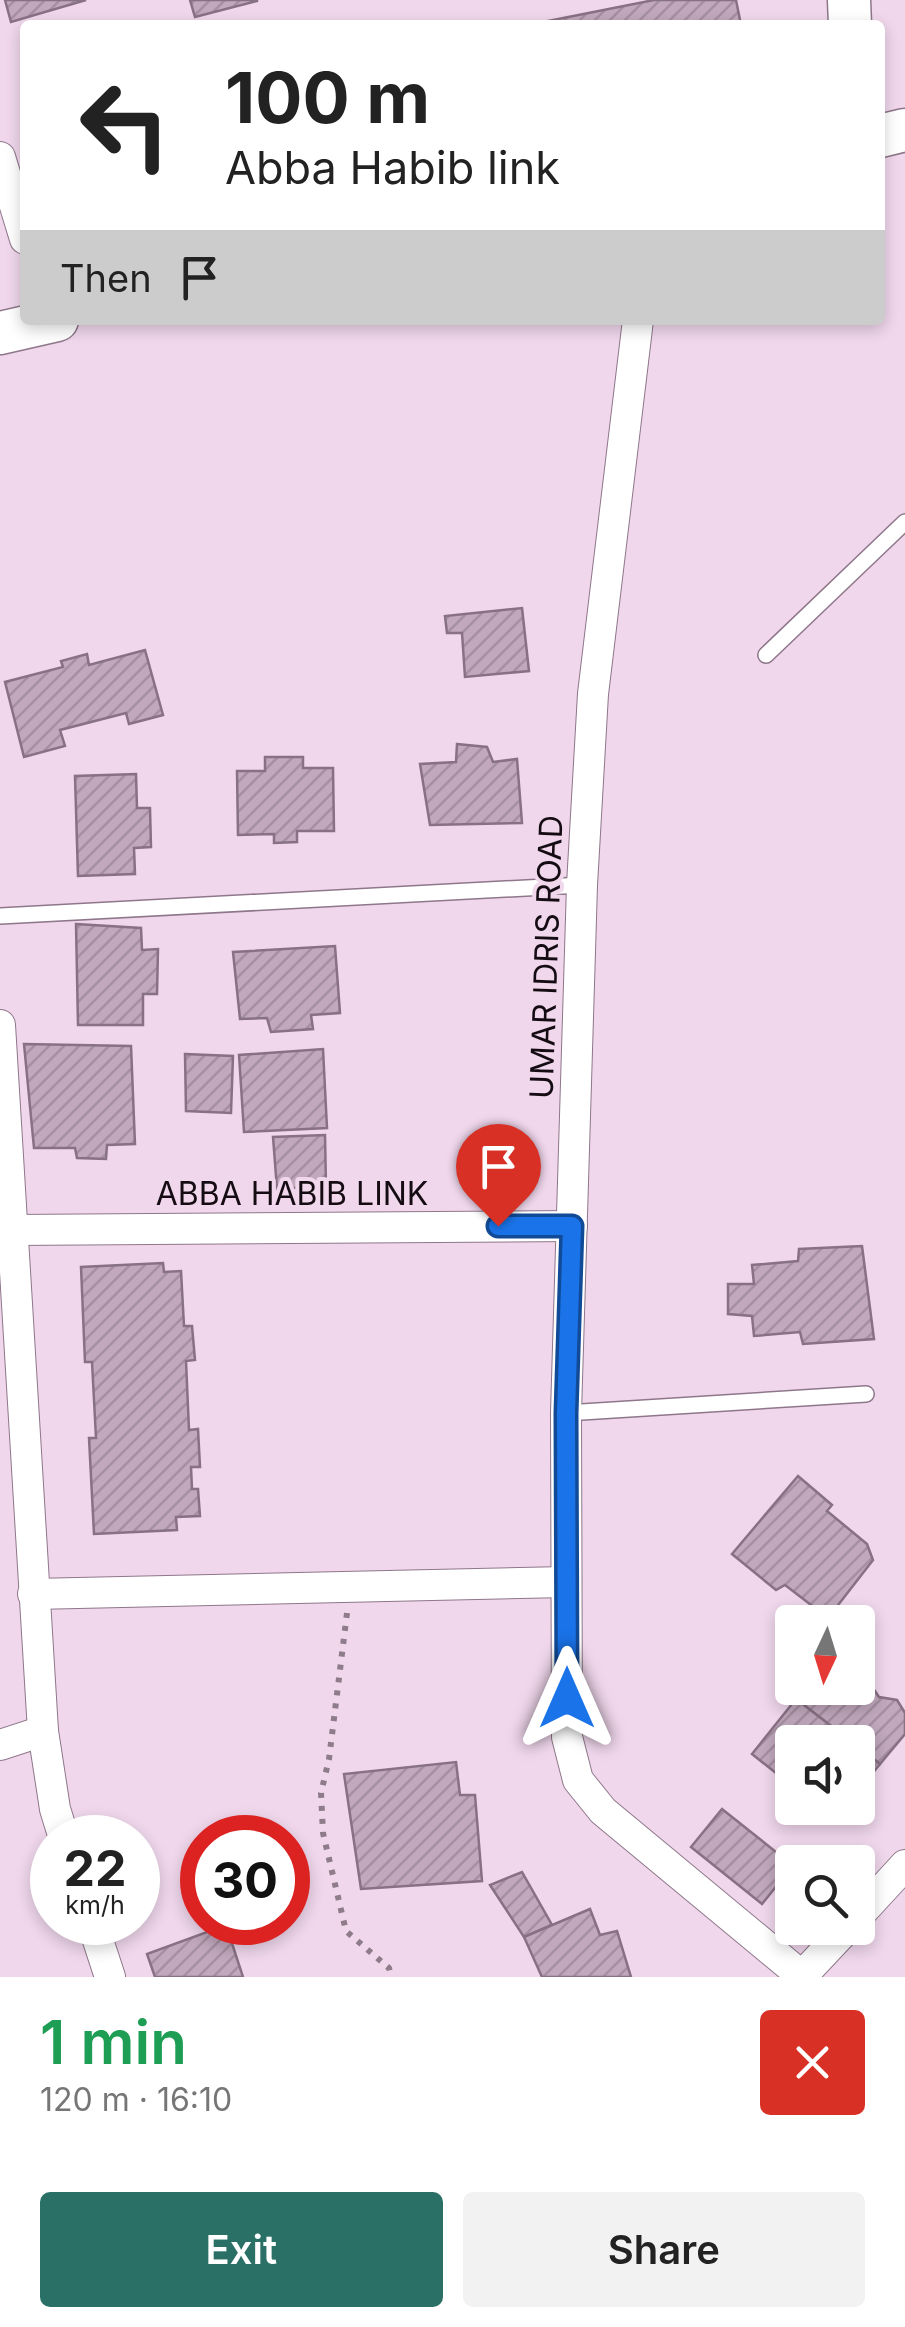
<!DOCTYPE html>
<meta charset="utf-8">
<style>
body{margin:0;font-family:Inter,sans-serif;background:#f2f2f2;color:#222;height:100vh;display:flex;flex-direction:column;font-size:38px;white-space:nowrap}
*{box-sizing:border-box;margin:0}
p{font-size:32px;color:#767676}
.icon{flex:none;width:55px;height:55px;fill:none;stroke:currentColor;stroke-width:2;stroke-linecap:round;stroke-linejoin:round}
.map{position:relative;height:1977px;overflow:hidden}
.panel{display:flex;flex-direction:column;background:#fff;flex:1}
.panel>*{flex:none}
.hud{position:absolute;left:20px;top:20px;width:865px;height:305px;border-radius:10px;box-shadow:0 5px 15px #0003;background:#fff;color:#222;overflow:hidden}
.needle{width:65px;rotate:184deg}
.fabs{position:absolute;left:775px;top:1605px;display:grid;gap:20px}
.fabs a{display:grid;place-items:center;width:100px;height:100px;border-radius:10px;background:#fff;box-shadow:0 5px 15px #0003;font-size:50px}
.speed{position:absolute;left:30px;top:1815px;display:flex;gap:20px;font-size:50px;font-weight:700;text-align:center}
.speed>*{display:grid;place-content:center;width:130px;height:130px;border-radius:50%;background:#fff;box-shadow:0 5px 15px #0003;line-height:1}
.speed small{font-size:25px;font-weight:400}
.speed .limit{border:15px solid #d22;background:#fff;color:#111}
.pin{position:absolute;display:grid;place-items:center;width:85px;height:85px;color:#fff;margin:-102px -42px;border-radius:50% 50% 50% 0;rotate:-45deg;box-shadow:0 0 10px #0007}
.pin .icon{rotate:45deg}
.me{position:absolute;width:110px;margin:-55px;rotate:0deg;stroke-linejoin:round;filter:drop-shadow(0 0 8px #0008)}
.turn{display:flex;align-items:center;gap:35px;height:210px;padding:0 40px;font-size:45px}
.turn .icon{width:130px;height:130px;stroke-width:2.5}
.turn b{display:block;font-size:70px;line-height:85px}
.then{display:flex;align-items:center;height:95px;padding:0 40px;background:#0003;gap:20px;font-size:38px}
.round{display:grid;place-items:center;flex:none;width:105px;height:105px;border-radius:10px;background:#f2f2f2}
.summary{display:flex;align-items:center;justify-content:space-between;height:170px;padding:0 40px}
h1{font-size:60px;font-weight:600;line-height:75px;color:#1e9e55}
.primary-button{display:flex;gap:20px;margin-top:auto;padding:20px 40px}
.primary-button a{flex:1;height:115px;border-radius:10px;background:#2a7066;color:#fff;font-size:40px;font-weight:600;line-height:115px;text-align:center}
.primary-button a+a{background:#f2f2f2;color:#222}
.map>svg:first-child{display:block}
</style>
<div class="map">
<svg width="905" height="1977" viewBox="0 0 905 1977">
<defs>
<pattern id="building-hatch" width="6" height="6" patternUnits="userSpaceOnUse" patternTransform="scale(2.5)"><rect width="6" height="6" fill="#c1a8bd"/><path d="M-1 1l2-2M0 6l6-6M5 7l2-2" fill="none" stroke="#a58fa2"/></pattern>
</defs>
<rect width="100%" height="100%" fill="#f0d7ec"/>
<!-- building -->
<g fill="url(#building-hatch)" stroke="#887184" stroke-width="2.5">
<polygon points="5,0 86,0 11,22"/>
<polygon points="190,0 257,0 257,1 195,17"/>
<polygon points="654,0 736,0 741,25 528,25"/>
<polygon points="522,608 529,671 465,677 462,633 447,633 445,616"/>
<polygon points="145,650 163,715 129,724 126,713 60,730 65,746 24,757 5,682 63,667 61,661 87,654 89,665"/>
<polygon points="457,744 487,747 493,762 517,759 522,823 430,825 420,764 456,762"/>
<polygon points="265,757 303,757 303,768 333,768 334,831 297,831 297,842 274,843 274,834 238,835 237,771 265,771"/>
<polygon points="136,774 137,808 150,808 151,847 134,848 135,874 78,876 75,776"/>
<polygon points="76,924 141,928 142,950 158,949 157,994 143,994 143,1025 78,1025"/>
<polygon points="335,946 340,1013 311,1015 313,1029 271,1032 267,1018 240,1019 233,952"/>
<polygon points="24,1044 131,1046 135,1144 107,1145 106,1159 77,1158 75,1148 34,1148"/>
<polygon points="323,1049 327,1128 244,1132 239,1055"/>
<polygon points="185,1054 233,1056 231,1113 186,1111"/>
<polygon points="325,1135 326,1186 277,1189 273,1137"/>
<polygon points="862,1246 874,1339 803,1344 800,1332 754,1336 752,1316 728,1314 728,1284 754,1284 752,1265 798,1261 799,1249"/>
<polygon points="163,1263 164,1272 181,1271 184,1326 192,1326 195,1360 186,1361 189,1430 198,1429 200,1467 191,1467 192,1489 198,1489 200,1516 176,1517 177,1530 94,1534 89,1438 96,1438 92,1362 85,1362 81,1267"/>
<polygon points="798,1476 832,1505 827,1511 867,1544 873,1560 828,1618 785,1585 776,1590 732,1554"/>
<polygon points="858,1666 879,1697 897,1700 905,1713 905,1734 880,1764 858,1747 858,1742 852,1742 796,1699 805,1688 858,1688"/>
<polygon points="796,1699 852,1742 792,1742 792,1776 786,1781 752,1754"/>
<polygon points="858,1747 880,1764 859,1790 858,1789"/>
<polygon points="456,1762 460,1795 475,1795 482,1881 361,1889 344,1774"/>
<polygon points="722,1809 781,1856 787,1873 762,1904 691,1847"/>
<polygon points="522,1872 552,1925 524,1937 490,1885"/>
<polygon points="590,1909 600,1935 617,1931 631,1977 542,1977 524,1937"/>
<polygon points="226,1925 243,1977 155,1977 147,1954"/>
</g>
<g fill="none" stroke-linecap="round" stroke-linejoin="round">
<defs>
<g id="lane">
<polyline points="766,655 905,522"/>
<polyline points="0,916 582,885"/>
<polyline points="566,1413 866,1394"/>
</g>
<g id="street">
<polyline points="0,157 25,239"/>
<polyline points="638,320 593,694 582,885 566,1413 567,1737 578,1780 603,1811 802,1976"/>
<polyline points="0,1025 43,1731 55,1809 64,1838"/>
<polyline points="12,1230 572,1226"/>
<polyline points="33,1594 566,1582"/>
<polyline points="0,1745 43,1731"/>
<polyline points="858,1916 905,1865"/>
<polyline points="92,1922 110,1977"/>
<polyline points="801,1977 847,1928"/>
</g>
<g id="secondary">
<polyline points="849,0 850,25"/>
<polyline points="880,136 905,130"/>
<polyline points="0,333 57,320"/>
</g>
</defs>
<!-- lane casing -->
<use href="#lane" stroke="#8e778a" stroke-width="18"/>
<!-- street casing -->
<use href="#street" stroke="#8e778a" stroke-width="32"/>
<!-- secondary casing -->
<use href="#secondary" stroke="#8e778a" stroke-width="45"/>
<!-- path -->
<polyline stroke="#8e7c8b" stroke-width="6" stroke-dasharray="5 8" stroke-linecap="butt" points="347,1613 329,1759 321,1793 323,1833 346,1931 389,1968 391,1977"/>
<!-- lane -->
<use href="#lane" stroke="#fff" stroke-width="15"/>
<!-- street -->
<use href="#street" stroke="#fff" stroke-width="30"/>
<!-- secondary -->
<use href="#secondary" stroke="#fff" stroke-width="42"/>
</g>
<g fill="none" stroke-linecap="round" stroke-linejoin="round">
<defs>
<polyline id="route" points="498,1226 572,1226 566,1413 567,1698"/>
</defs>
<!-- route casing -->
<use href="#route" stroke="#114b97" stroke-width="25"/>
<!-- route -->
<use href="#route" stroke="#1a73e8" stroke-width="18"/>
</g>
<g text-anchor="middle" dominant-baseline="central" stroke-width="8" stroke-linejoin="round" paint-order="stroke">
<!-- street labels -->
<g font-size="32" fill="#150c13" stroke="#f0d7ec">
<text transform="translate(546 957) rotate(-88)">UMAR IDRIS ROAD</text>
<text x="292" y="1193">ABBA HABIB LINK</text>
</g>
</g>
</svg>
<div class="fabs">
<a><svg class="needle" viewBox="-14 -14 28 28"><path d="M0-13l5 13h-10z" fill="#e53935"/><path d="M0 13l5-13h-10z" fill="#767676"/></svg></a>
<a><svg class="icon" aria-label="sound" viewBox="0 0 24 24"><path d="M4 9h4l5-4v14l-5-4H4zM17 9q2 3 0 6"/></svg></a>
<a><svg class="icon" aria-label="search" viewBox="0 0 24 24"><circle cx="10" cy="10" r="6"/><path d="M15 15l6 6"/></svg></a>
</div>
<div class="speed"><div>22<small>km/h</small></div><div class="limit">30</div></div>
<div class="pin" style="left:498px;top:1226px;background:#d93025"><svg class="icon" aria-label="arrive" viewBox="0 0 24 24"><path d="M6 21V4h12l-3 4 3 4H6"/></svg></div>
<svg class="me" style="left:567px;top:1698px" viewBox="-20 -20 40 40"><path d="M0-17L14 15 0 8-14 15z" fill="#1a73e8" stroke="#fff" stroke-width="4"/></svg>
<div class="hud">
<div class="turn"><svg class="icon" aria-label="left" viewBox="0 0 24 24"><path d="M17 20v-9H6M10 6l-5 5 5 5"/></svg><div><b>100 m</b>Abba Habib link</div></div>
<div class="then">Then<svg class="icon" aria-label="arrive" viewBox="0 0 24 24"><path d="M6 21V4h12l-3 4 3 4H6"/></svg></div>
</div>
</div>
<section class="panel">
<div class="summary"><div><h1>1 min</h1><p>120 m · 16:10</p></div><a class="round" style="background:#d93025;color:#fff"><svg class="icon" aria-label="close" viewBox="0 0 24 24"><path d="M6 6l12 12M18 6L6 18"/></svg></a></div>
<div class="primary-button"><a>Exit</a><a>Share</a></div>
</section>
